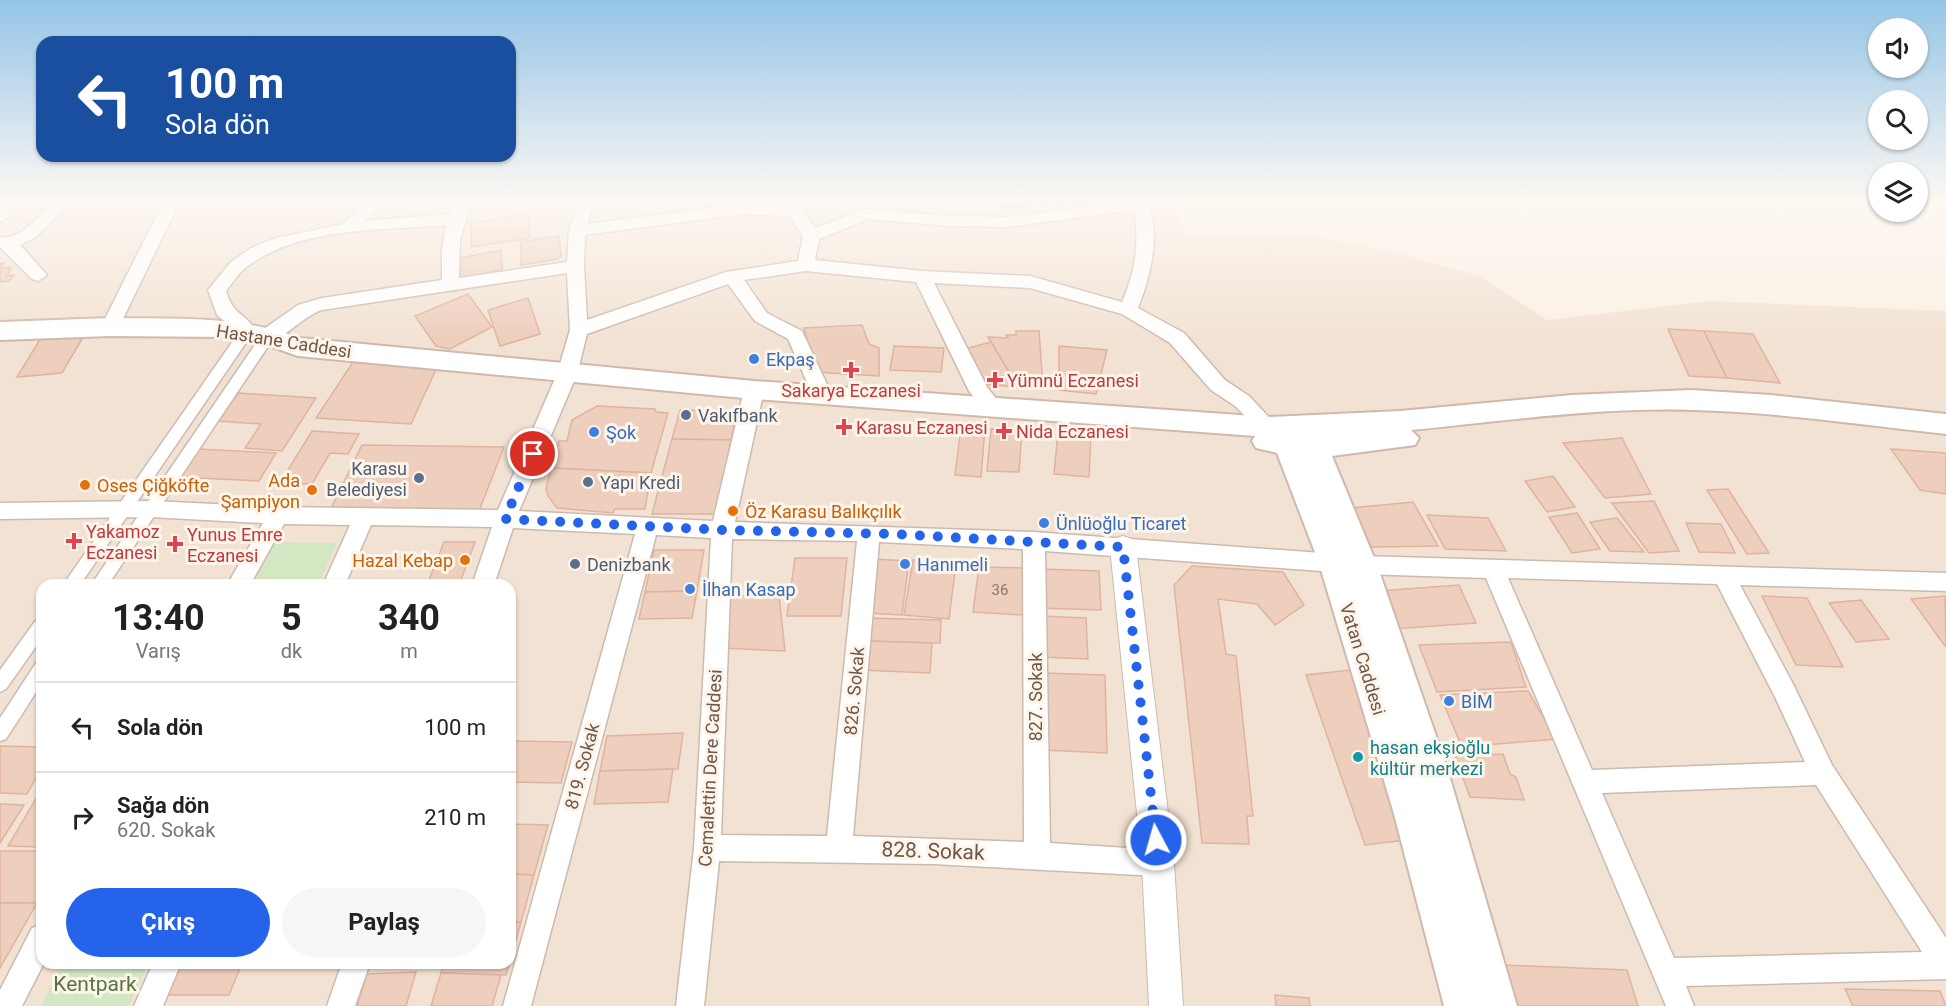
<!DOCTYPE html>
<html lang="tr">
<meta charset="utf-8">
<style>
body{margin:0;font-family:Roboto,sans-serif;background:#f6f6f6;color:#222;height:100vh;display:flex;flex-direction:column;font-size:22px;white-space:nowrap}
*{box-sizing:border-box;margin:0}
p{font-size:20px;color:#767676}
.icon{flex:none;width:33px;height:33px;fill:none;stroke:currentColor;stroke-width:2;stroke-linecap:round;stroke-linejoin:round}
.map{position:relative;flex:1;overflow:hidden}
.side{position:absolute;left:36px;top:579px;width:480px;height:390px;display:flex;flex-direction:column;background:#fff;border-radius:18px;box-shadow:0 2px 4px #0004}
.side>*{flex:none}
.banner{position:absolute;left:36px;top:36px;width:480px;height:126px;border-radius:18px;box-shadow:0 2px 4px #0004;background:#1a4fa0;color:#fff;overflow:hidden}
.controls{position:absolute;left:1868px;top:18px;display:grid;gap:12px}
.controls a{display:grid;place-items:center;width:60px;height:60px;border-radius:50%;background:#fff;box-shadow:0 2px 4px #0004;font-size:30px}
.pin{position:absolute;display:grid;place-items:center;width:51px;height:51px;color:#fff;margin:-26px;border:3px solid #fff;border-radius:50%;box-shadow:0 2px 6px #0007}
.me{position:absolute;width:66px;margin:-33px;rotate:354deg;stroke-linejoin:round;filter:drop-shadow(0 0 4px #0008)}
.turn{display:flex;align-items:center;gap:21px;height:126px;padding:0 30px;font-size:27px}
.turn .icon{width:78px;height:78px;stroke-width:2.5}
.turn b{display:block;font-size:42px;line-height:51px}
.eta{display:flex;justify-content:space-evenly;align-items:center;height:102px;text-align:center}
.eta b{font-size:36px;font-weight:700;line-height:42px}
.cta{display:flex;gap:12px;margin-top:auto;padding:12px 30px}
.cta a{flex:1;height:69px;border-radius:36px;background:#2563eb;color:#fff;font-size:24px;font-weight:700;line-height:69px;text-align:center}
.cta a+a{background:#f6f6f6;color:#222}
ul{padding:0;list-style:none}
li{display:flex;align-items:center;gap:18px;height:90px;padding:0 30px;border-top:2px solid #e0e0e0}
li div{flex:1}
li b{display:block;font-size:22px}
li em{font-style:normal}
.map>svg:first-child{display:block}
</style>
<div class="map">
<svg width="1946" height="1006" viewBox="0 0 1946 1006">
<rect width="100%" height="100%" fill="#fbf0e4"/>
<!-- residential -->
<path fill="#f2e2d3" fill-rule="evenodd" d="M0,199H1172L1186,237L1300,233L1396,253L1480,276L1547,320L1710,301L1946,311V1006H0ZM42,585H510V963H42Z"/>
<!-- green -->
<g fill="#d4e7c3">
<polygon points="275,542 337,543 318,585 253,585"/>
<polygon points="62,963 148,963 129,1006 41,1006"/>
</g>
<!-- building -->
<g fill="#eecebd" stroke="#e0b39f" stroke-width="1.5">
<rect x="999" y="199" width="30" height="11"/>
<polygon points="1042,199 1104,199 1105,201 1044,206"/>
<polygon points="529,214 530,238 471,247 471,223"/>
<polygon points="559,236 561,256 557,259 521,265 521,242"/>
<polygon points="501,250 502,270 460,278 460,258"/>
<polygon points="4,263 2,268 9,267 8,269 11,269 7,276 14,275 9,281 0,282 0,264"/>
<polygon points="468,294 492,327 450,349 436,346 415,316"/>
<polygon points="528,298 540,334 500,346 488,310"/>
<polygon points="862,325 869,344 879,348 879,376 814,372 804,328"/>
<polygon points="1668,329 1704,331 1727,378 1689,376"/>
<polygon points="1016,331 1039,331 1043,386 1029,387 1029,389 1018,387 988,337 1008,338 1006,335 1016,335"/>
<polygon points="1704,331 1753,334 1780,383 1727,378"/>
<polygon points="86,332 62,373 17,377 42,336"/>
<polygon points="991,342 1018,387 982,384 964,349"/>
<polygon points="894,346 944,348 941,372 890,370"/>
<polygon points="1059,346 1107,350 1096,394 1059,390"/>
<polygon points="355,359 438,365 411,424 316,418"/>
<polygon points="238,393 316,398 282,451 245,448 261,424 218,421"/>
<polygon points="597,406 655,409 656,412 668,413 651,473 551,468 559,441 567,441 572,420"/>
<polygon points="680,410 737,411 731,440 672,439"/>
<polygon points="961,427 985,428 981,477 955,475"/>
<polygon points="991,429 1022,430 1019,472 987,471"/>
<polygon points="312,431 359,434 348,454 330,453 312,484 280,483"/>
<polygon points="1058,432 1091,435 1089,477 1054,474"/>
<polygon points="1622,438 1651,494 1605,498 1563,443"/>
<polygon points="672,439 731,440 716,514 652,514"/>
<polygon points="362,445 504,447 479,511 331,508"/>
<polygon points="198,449 276,453 259,481 178,477"/>
<polygon points="1891,449 1946,453 1946,494 1920,490"/>
<polygon points="551,468 651,473 645,509 615,509 613,513 557,508 548,496 546,489"/>
<polygon points="1553,476 1575,507 1547,512 1525,481"/>
<polygon points="1728,489 1769,553 1747,554 1707,490"/>
<polygon points="1654,501 1679,551 1649,553 1612,503"/>
<polygon points="1413,502 1438,546 1372,547 1365,541 1351,508"/>
<polygon points="1577,513 1600,549 1572,553 1549,517"/>
<polygon points="1427,515 1488,518 1506,551 1445,549"/>
<polygon points="1617,518 1644,552 1610,551 1590,522"/>
<polygon points="1686,523 1721,524 1735,553 1699,552"/>
<polygon points="444,542 475,542 459,585 427,585"/>
<polygon points="654,550 704,550 697,591 645,592"/>
<polygon points="795,558 847,558 841,616 787,616"/>
<polygon points="874,559 909,561 902,615 866,613"/>
<polygon points="913,560 956,564 949,619 904,615"/>
<polygon points="1192,566 1283,572 1304,605 1275,625 1257,604 1218,599 1226,654 1236,656 1253,816 1247,816 1249,844 1202,843 1174,585"/>
<polygon points="979,567 1025,568 1023,615 973,612"/>
<polygon points="1040,569 1099,571 1101,610 1040,608"/>
<polygon points="1459,585 1476,623 1393,629 1379,591"/>
<polygon points="697,591 692,618 639,619 645,592"/>
<polygon points="779,595 785,651 723,648 726,596"/>
<polygon points="1762,596 1807,598 1843,667 1796,665"/>
<polygon points="1945,596 1946,646 1945,646 1911,599"/>
<polygon points="1861,600 1889,639 1856,642 1829,603"/>
<polygon points="1041,616 1086,618 1088,659 1041,657"/>
<polygon points="867,618 941,620 940,643 865,641"/>
<polygon points="865,641 932,643 930,673 861,670"/>
<polygon points="1511,642 1526,687 1437,692 1419,645"/>
<polygon points="1350,670 1414,839 1365,845 1306,675"/>
<polygon points="1044,673 1105,675 1107,753 1044,750"/>
<polygon points="1528,691 1556,739 1462,747 1440,695"/>
<polygon points="683,733 678,769 600,771 607,736"/>
<polygon points="510,741 572,742 561,783 510,782"/>
<polygon points="0,746 42,747 42,767 27,794 0,793"/>
<polygon points="1503,754 1510,774 1516,777 1524,800 1470,797 1455,756"/>
<polygon points="673,769 668,802 594,804 600,771"/>
<polygon points="37,797 42,797 42,847 8,846"/>
<polygon points="0,804 24,805 0,843"/>
<polygon points="510,824 548,825 534,875 510,874"/>
<polygon points="0,851 42,851 42,895 37,903 0,903"/>
<polygon points="510,874 534,875 521,922 510,922"/>
<polygon points="0,903 37,903 0,968"/>
<polygon points="510,922 521,922 513,951 510,951"/>
<polygon points="181,963 242,963 229,995 167,995"/>
<polygon points="367,963 432,963 431,968 365,968"/>
<polygon points="444,963 510,963 506,975 441,973"/>
<polygon points="1504,965 1627,970 1638,1006 1515,1006"/>
<polygon points="416,972 406,1006 357,1006 367,974"/>
<polygon points="441,973 501,975 492,1006 431,1006"/>
<polygon points="1845,989 1940,991 1946,1006 1853,1006"/>
<polygon points="1275,995 1309,998 1310,1006 1276,1006"/>
</g>
<g fill="none" stroke-linecap="round" stroke-linejoin="round">
<defs>
<g id="pedestrian">
<polygon points="247,326 254,331 252,334 80,585 63,585 242,328"/>
<polygon points="268,331 275,336 273,339 108,585 91,585 263,333"/>
<polygon points="42,618 42,638 6,689 0,692 0,670 36,620"/>
<polygon points="42,661 42,683 6,739 0,741 0,718 36,663"/>
</g>
<g id="minor">
<polygon points="0,199 14,199 8,217 0,222"/>
<path d="M56,199H74L36,237L20,245L47,275L38,281L32,279L0,247V237C21,241 43,212 56,199Z"/>
<polygon points="165,199 181,199 119,327 116,331 104,331 101,327"/>
<path d="M369,199H387L365,221L449,214L456,199H472L460,240L459,278L567,262L569,231L579,199H595L587,224L742,204L801,207L815,228L866,209L950,216L1008,217L1147,199C1161,233 1151,275 1138,308L1184,333L1225,380L1249,396L1278,427L1275,432L1268,434L1261,432L1235,406L1211,390L1170,343L1122,314L1030,288L934,283L987,387L1001,405L998,410H984L969,391L916,282L806,271L744,280L767,313L802,331L831,393L828,398H814L788,339L755,321L728,284L587,334L577,374L519,511L713,521L744,390L747,385H761L764,390L735,522L1034,532L1362,556L1946,573V591L1740,585L1793,684L1832,765L1946,938V979L1686,986L1694,1006H1666L1486,578L1362,574L1045,551L1050,843L1158,850L1167,854L1171,863L1167,872L1158,876L933,864L719,861L704,1006H676L694,848L711,538L656,535L531,1006H503L635,534L513,528L494,585H472L492,527L371,525L345,585H323L350,525L284,524L250,585H227L263,523L151,517L0,519V503L151,501L278,507L498,510L557,374L570,330L567,273L322,310C303,315 279,346 261,341L259,336L261,331L298,305L322,298L442,280V250L446,225C381,231 297,226 244,269C237,275 232,284 226,291C234,317 245,312 256,331L253,335H241L217,315L208,290L231,262L251,248L276,238L343,224ZM1134,210C1140,241 1135,273 1122,302L1030,276L922,271L815,260L819,239L868,219L950,226L1008,227ZM742,214L790,216L803,236L798,261L726,272L587,320L584,266L585,235ZM732,539L857,541L827,836L721,835ZM879,542L1023,549L1024,842L853,836ZM1508,578L1717,584L1776,699L1805,762L1592,770ZM1816,785L1922,952L1674,958L1602,793Z"/>
<polygon points="42,924 44,963 22,1006 0,1006 0,990 32,928"/>
<polygon points="153,963 181,963 163,1006 134,1006"/>
<polygon points="342,963 370,963 355,1006 327,1006"/>
</g>
<polygon id="tertiary" points="1123,536 1132,539 1136,547 1174,863 1183,1006 1149,1006 1142,863 1110,547 1114,539"/>
<path id="secondary" d="M110,318C176,319 237,315 300,338L754,381L1268,417L1400,411L1572,395L1691,390L1771,395L1946,414V434C1862,425 1777,412 1693,410C1599,407 1504,421 1411,430L1419,438L1415,445L1332,456L1377,565L1447,768L1517,1006H1444L1394,814L1319,563L1277,453L1256,448L1252,441L1255,436L754,399L298,356L264,344L224,337L110,336L0,340V322Z"/>
</defs>
<!-- pedestrian casing -->
<use href="#pedestrian" stroke="#cdbaae" stroke-width="3"/>
<!-- minor casing -->
<use href="#minor" stroke="#cdbaae" stroke-width="3"/>
<!-- tertiary casing -->
<use href="#tertiary" stroke="#cdbaae" stroke-width="2"/>
<!-- secondary casing -->
<use href="#secondary" stroke="#d0b9ac" stroke-width="4"/>
<!-- pedestrian -->
<use href="#pedestrian" fill="#fff" fill-rule="evenodd"/>
<!-- minor -->
<use href="#minor" fill="#fff" fill-rule="evenodd"/>
<!-- tertiary -->
<use href="#tertiary" fill="#fff" fill-rule="evenodd"/>
<!-- secondary -->
<use href="#secondary" fill="#fff" fill-rule="evenodd"/>
</g>
<!-- sky -->
<linearGradient id="sky" x2="0" y2="1"><stop stop-color="#95c5e6"/><stop offset="0.59" stop-color="#fdf8f3"/><stop offset="1" stop-color="#fdf8f3" stop-opacity="0"/></linearGradient>
<rect width="1946" height="340" fill="url(#sky)"/>
<g fill="none" stroke-linecap="round" stroke-linejoin="round">
<!-- route -->
<polyline stroke="#2563eb" stroke-width="10" stroke-dasharray="0 18" points="533,454 505,519 722,530 892,534 1123,547 1156,840"/>
</g>
<!-- markers -->
<g fill="#3f7fe0" stroke="#fef5ea" stroke-width="2">
<circle cx="754" cy="359" r="6"/>
<circle cx="594" cy="432" r="6"/>
<circle cx="1044" cy="523" r="6"/>
<circle cx="905" cy="564" r="6"/>
<circle cx="690" cy="589" r="6"/>
<circle cx="1449" cy="701" r="6"/>
</g>
<g fill="#e0444e" stroke="#fef5ea" stroke-width="2">
<path d="M848 361h6v6h6v6h-6v6h-6v-6h-6v-6h6z"/>
<path d="M992 371h6v6h6v6h-6v6h-6v-6h-6v-6h6z"/>
<path d="M841 418h6v6h6v6h-6v6h-6v-6h-6v-6h6z"/>
<path d="M1001 422h6v6h6v6h-6v6h-6v-6h-6v-6h6z"/>
<path d="M71 532h6v6h6v6h-6v6h-6v-6h-6v-6h6z"/>
<path d="M172 535h6v6h6v6h-6v6h-6v-6h-6v-6h6z"/>
</g>
<g fill="#5c6f8a" stroke="#fef5ea" stroke-width="2">
<circle cx="686" cy="415" r="6"/>
<circle cx="419" cy="478" r="6"/>
<circle cx="588" cy="482" r="6"/>
<circle cx="575" cy="564" r="6"/>
</g>
<g fill="#e8710a" stroke="#fef5ea" stroke-width="2">
<circle cx="85" cy="485" r="6"/>
<circle cx="312" cy="490" r="6"/>
<circle cx="733" cy="511" r="6"/>
<circle cx="465" cy="560" r="6"/>
</g>
<circle fill="#0f9aa8" stroke="#fef5ea" stroke-width="2" cx="1358" cy="757" r="6"/>
<g text-anchor="middle" dominant-baseline="central" stroke-width="6" stroke-linejoin="round" paint-order="stroke">
<!-- number labels -->
<g font-size="15" fill="#907468">
<text x="1000" y="590">36</text>
</g>
<!-- street labels -->
<g font-size="18" fill="#71564b" stroke="#fef5ea">
<text transform="translate(284 341) rotate(9)">Hastane Caddesi</text>
<text transform="translate(1363 659) rotate(73)">Vatan Caddesi</text>
<text transform="translate(854 691) rotate(-85)">826. Sokak</text>
<text transform="translate(1035 697) rotate(-90)">827. Sokak</text>
<text transform="translate(582 766) rotate(-75)">819. Sokak</text>
<text transform="translate(710 768) rotate(-87)">Cemalettin Dere Caddesi</text>
</g>
<!-- shop labels -->
<g font-size="18" fill="#366cbe" stroke="#fef5ea" text-anchor="start">
<text x="766" y="359">Ekpaş</text>
<text x="606" y="432">Şok</text>
<text x="1056" y="523">Ünlüoğlu Ticaret</text>
<text x="917" y="564">Hanımeli</text>
<text x="702" y="589">İlhan Kasap</text>
<text x="1461" y="701">BİM</text>
</g>
<!-- health labels -->
<g font-size="18" fill="#be3a42" stroke="#fef5ea" text-anchor="start">
<text x="1007" y="380">Yümnü Eczanesi</text>
<text x="851" y="390" text-anchor="middle">Sakarya Eczanesi</text>
<text x="856" y="427">Karasu Eczanesi</text>
<text x="1016" y="431">Nida Eczanesi</text>
<text x="86" y="531">Yakamoz<tspan x="86" dy="21">Eczanesi</tspan></text>
<text x="187" y="534">Yunus Emre<tspan x="187" dy="21">Eczanesi</tspan></text>
</g>
<!-- service labels -->
<g font-size="18" fill="#4e5e75" stroke="#fef5ea" text-anchor="start">
<text x="698" y="415">Vakıfbank</text>
<text x="407" y="468" text-anchor="end">Karasu<tspan x="407" dy="21">Belediyesi</tspan></text>
<text x="600" y="482">Yapı Kredi</text>
<text x="587" y="564">Denizbank</text>
</g>
<!-- food labels -->
<g font-size="18" fill="#c56008" stroke="#fef5ea" text-anchor="end">
<text x="300" y="480">Ada<tspan x="300" dy="21">Şampiyon</tspan></text>
<text x="97" y="485" text-anchor="start">Oses Çiğköfte</text>
<text x="745" y="511" text-anchor="start">Öz Karasu Balıkçılık</text>
<text x="453" y="560">Hazal Kebap</text>
</g>
<!-- culture labels -->
<g font-size="18" fill="#0d838f" stroke="#fef5ea" text-anchor="start">
<text x="1370" y="747">hasan ekşioğlu<tspan x="1370" dy="21">kültür merkezi</tspan></text>
</g>
<!-- near-street labels -->
<g font-size="21" fill="#71564b" stroke="#fef5ea">
<text transform="translate(933 851) rotate(2)">828. Sokak</text>
</g>
<!-- near-park labels -->
<g font-size="21" fill="#567644" stroke="#fef5ea">
<text x="95" y="984">Kentpark</text>
</g>
</g>
</svg>
<div class="controls">
<a><svg class="icon" aria-label="sound" viewBox="0 0 24 24"><path d="M4 9h4l5-4v14l-5-4H4zM17 9q2 3 0 6"/></svg></a>
<a><svg class="icon" aria-label="search" viewBox="0 0 24 24"><circle cx="10" cy="10" r="6"/><path d="M15 15l6 6"/></svg></a>
<a><svg class="icon" aria-label="layers" viewBox="0 0 24 24"><path d="M12 4l9 5-9 5-9-5zM3 14l9 5 9-5"/></svg></a>
</div>
<div class="pin" style="left:533px;top:454px;background:#d93025"><svg class="icon" aria-label="arrive" viewBox="0 0 24 24"><path d="M6 21V4h12l-3 4 3 4H6"/></svg></div>
<svg class="me" style="left:1156px;top:840px" viewBox="-20 -20 40 40"><circle r="17" fill="#2563eb" stroke="#fff" stroke-width="3"/><path d="M0-11L8 9 0 5-8 9z" fill="#fff"/></svg>
<div class="banner">
<div class="turn"><svg class="icon" aria-label="left" viewBox="0 0 24 24"><path d="M17 20v-9H6M10 6l-5 5 5 5"/></svg><div><b>100 m</b>Sola dön</div></div>
</div>
<section class="side">
<div class="eta">
<div><b>13:40</b><p>Varış</p></div>
<div><b>5</b><p>dk</p></div>
<div><b>340</b><p>m</p></div>
</div>
<ul>
<li><svg class="icon" aria-label="left" viewBox="0 0 24 24"><path d="M17 20v-9H6M10 6l-5 5 5 5"/></svg><div><b>Sola dön</b></div><em>100 m</em></li>
<li><svg class="icon" aria-label="right" viewBox="0 0 24 24"><path d="M7 20v-9h11M14 6l5 5-5 5"/></svg><div><b>Sağa dön</b><p>620. Sokak</p></div><em>210 m</em></li>
</ul>
<div class="cta"><a>Çıkış</a><a>Paylaş</a></div>
</section>
</div>
